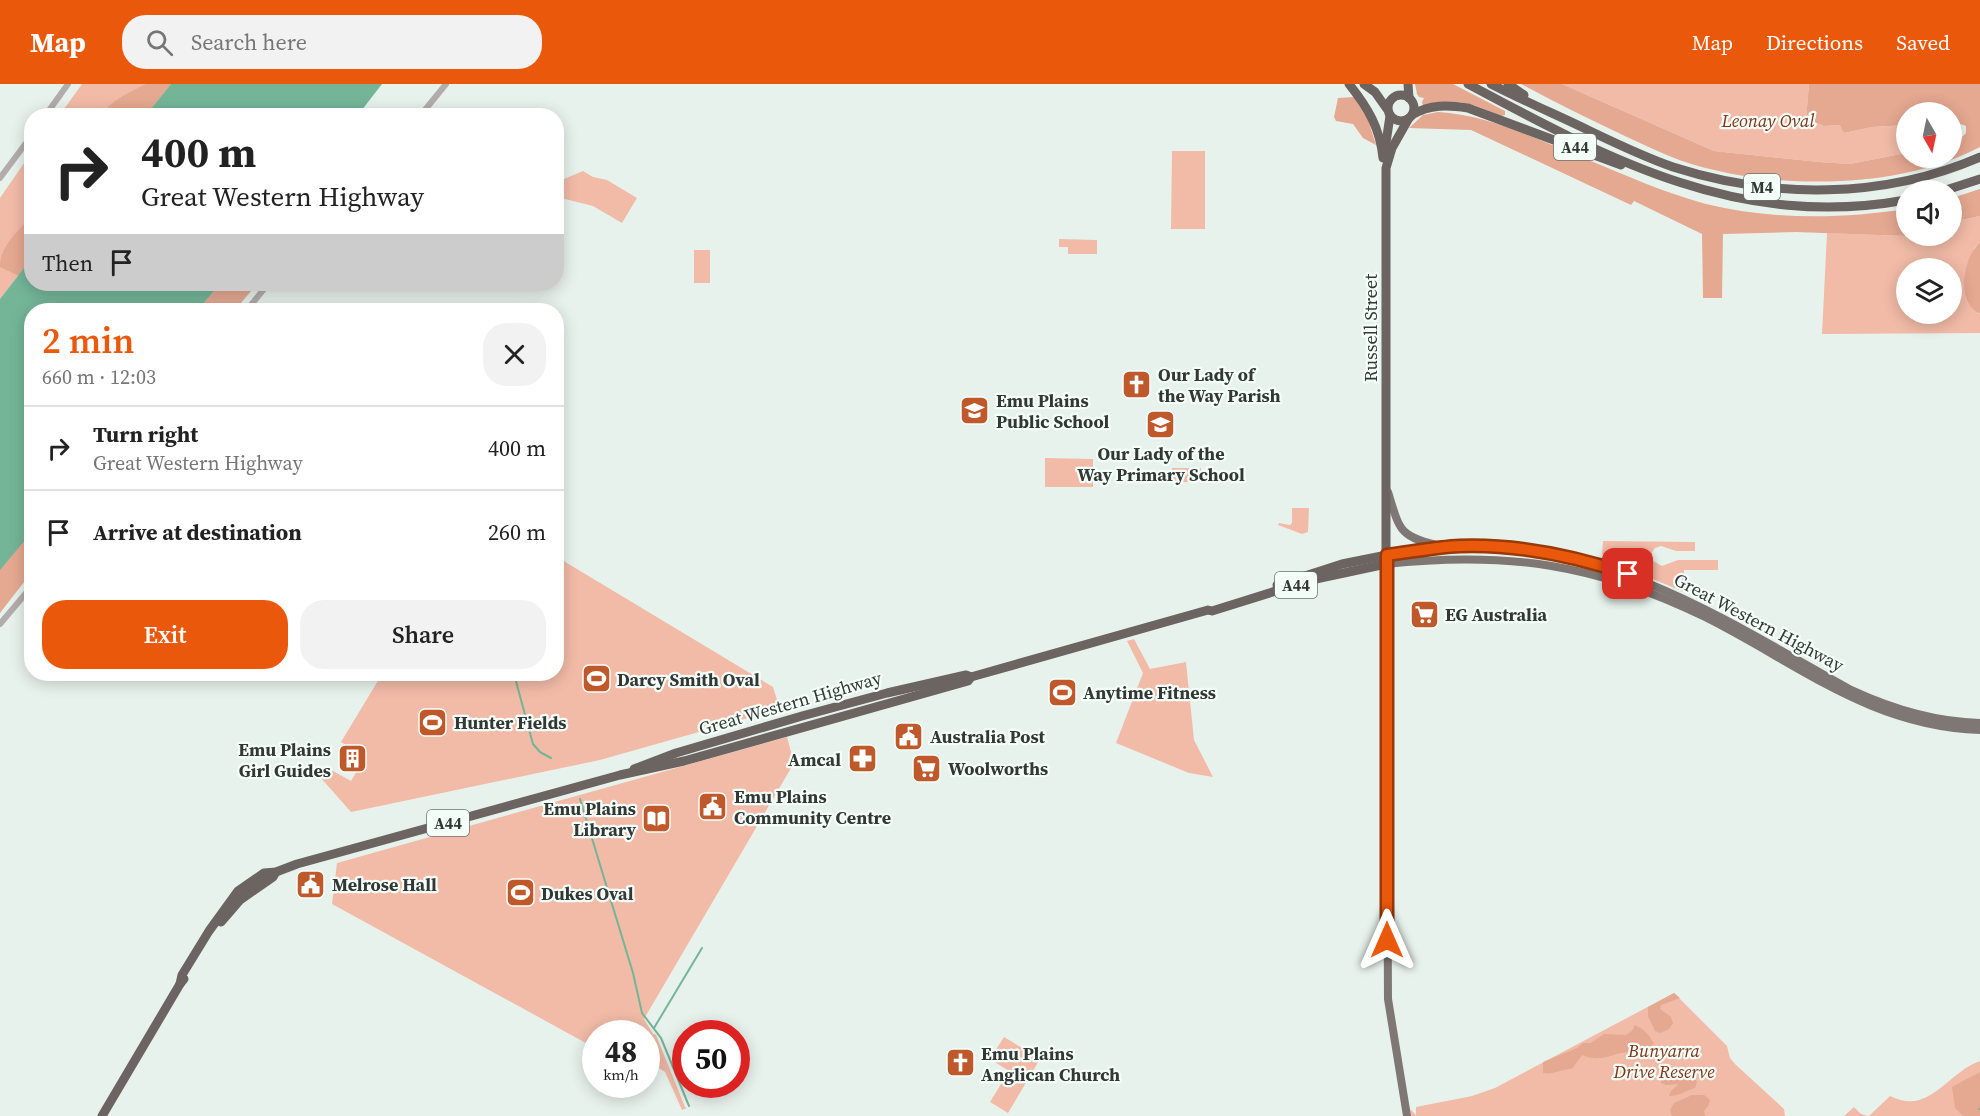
<!DOCTYPE html>
<meta charset="utf-8">
<style>
body{margin:0;font-family:"Source Serif 4",serif;background:#f2f2f2;color:#222;height:100vh;display:flex;flex-direction:column;font-size:22px;white-space:nowrap}
*{box-sizing:border-box;margin:0}
p{font-size:20px;color:#767676}
.icon{flex:none;width:33px;height:33px;fill:none;stroke:currentColor;stroke-width:2;stroke-linecap:round;stroke-linejoin:round}
.map{position:relative;flex:1;overflow:hidden}
.sheet{position:absolute;left:24px;top:219px;width:540px;height:378px;display:flex;flex-direction:column;background:#fff;border-radius:24px;box-shadow:0 3px 15px #0003}
.sheet>*{flex:none}
.guide{position:absolute;left:24px;top:24px;width:540px;height:183px;border-radius:24px;box-shadow:0 3px 15px #0003;background:#fff;color:#222;overflow:hidden}
.needle{width:39px;rotate:171deg}
.buttons{position:absolute;left:1896px;top:18px;display:grid;gap:12px}
.buttons a{display:grid;place-items:center;width:66px;height:66px;border-radius:50%;background:#fff;box-shadow:0 3px 15px #0003;font-size:30px}
.speed{position:absolute;left:582px;top:936px;display:flex;gap:12px;font-size:30px;font-weight:700;text-align:center}
.speed>*{display:grid;place-content:center;width:78px;height:78px;border-radius:50%;background:#fff;box-shadow:0 3px 15px #0003;line-height:1}
.speed small{font-size:15px;font-weight:400}
.speed .limit{border:9px solid #d22;background:#fff;color:#111}
.pin{position:absolute;display:grid;place-items:center;width:51px;height:51px;color:#fff;margin:-26px;border-radius:12px;box-shadow:0 3px 9px #0006}
.me{position:absolute;width:66px;margin:-33px;rotate:0deg;stroke-linejoin:round;filter:drop-shadow(0 0 4px #0008)}
.turn{display:flex;align-items:center;gap:21px;height:126px;padding:0 18px;font-size:27px}
.turn .icon{width:78px;height:78px;stroke-width:2.5}
.turn b{display:block;font-size:42px;line-height:51px}
.then{display:flex;align-items:center;height:57px;padding:0 18px;background:#0003;gap:12px;font-size:22px}
.round{display:grid;place-items:center;flex:none;width:63px;height:63px;border-radius:24px;background:#f2f2f2}
.headline{display:flex;align-items:center;justify-content:space-between;height:102px;padding:0 18px}
h1{font-size:36px;font-weight:600;line-height:45px;color:#ea580c}
.button{display:flex;gap:12px;margin-top:auto;padding:12px 18px}
.button a{flex:1;height:69px;border-radius:24px;background:#ea580c;color:#fff;font-size:24px;font-weight:600;line-height:69px;text-align:center}
.button a+a{background:#f2f2f2;color:#222}
ul{padding:0;list-style:none}
li{display:flex;align-items:center;gap:18px;height:84px;padding:0 18px;border-top:2px solid #e0e0e0}
li div{flex:1}
li b{display:block;font-size:22px}
li em{font-style:normal}
header{display:flex;align-items:center;gap:36px;box-sizing:border-box;height:84px;padding:0 30px;background:#ea580c;color:#fff}
header strong{font-size:28px}
nav{display:flex;gap:33px;margin-inline-start:auto;font-size:21px}
.search{width:420px;height:54px;background:#f2f2f2;display:flex;align-items:center;gap:15px;box-sizing:border-box;padding:0 21px;border-radius:24px;color:#767676;font-size:22px}
.map>svg:first-child{display:block}
</style>
<header>
<strong>Map</strong>
<div class="search"><svg class="icon" aria-label="search" viewBox="0 0 24 24"><circle cx="10" cy="10" r="6"/><path d="M15 15l6 6"/></svg>Search here</div>
<nav><a>Map</a><a>Directions</a><a>Saved</a></nav>
</header>
<div class="map">
<svg width="1980" height="1032" viewBox="0 0 1980 1032">
<rect width="100%" height="100%" fill="#e8f2ed"/>
<!-- green -->
<g fill="#f1bba7" fill-rule="evenodd">
<polygon points="82,0 171,0 146,31 59,32"/>
<polygon points="1562,0 1809,0 1806,36 1824,42 1841,41 1844,49 1872,43 1906,41 1906,69 1850,80 1819,78 1714,67"/>
<polygon points="1172,67 1205,67 1205,145 1171,145"/>
<polygon points="31,69 31,175 0,215 0,114"/>
<polygon points="583,87 593,93 607,96 637,114 622,139 593,122 557,113 557,98"/>
<path d="M1980,132V158L1974,164L1978,230H1980V249L1822,250L1827,149L1905,152H1952V138ZM1906,184H1952V230H1906Z"/>
<polygon points="1059,155 1097,156 1097,170 1068,170 1068,163 1059,163"/>
<rect x="694" y="166" width="16" height="33"/>
<polygon points="1045,374 1093,375 1093,403 1045,403"/>
<rect x="1172" y="384" width="29" height="14"/>
<polygon points="1292,424 1309,424 1308,448 1302,450 1278,441 1279,439 1290,441 1292,439"/>
<polygon points="1603,457 1695,458 1695,467 1676,467 1661,462 1655,464 1652,468 1653,477 1662,482 1678,476 1718,476 1718,486 1684,486 1684,508 1617,480 1602,470"/>
<polygon points="557,473 773,603 780,625 600,676 351,728 320,693 326,683 351,697 365,673 341,658 382,590 556,590"/>
<polygon points="1134,555 1150,585 1186,578 1194,656 1213,693 1189,689 1116,659 1143,589 1127,557"/>
<polygon points="787,653 794,679 644,935 653,950 656,951 685,1023 687,1024 682,1026 665,988 647,977 646,950 596,950 595,964 332,820 337,779"/>
<polygon points="1674,909 1727,962 1730,974 1735,980 1784,1025 1785,1032 1411,1032 1410,1025 1416,1031 1416,1023 1472,1012 1495,1004"/>
<polygon points="1004,953 1040,975 1008,1029 990,1018 1009,987 990,975"/>
<path d="M1980,977V1032H1844L1854,1023L1861,1030L1869,1032L1890,1012C1930,1032 1946,989 1980,977Z"/>
</g>
<!-- forest -->
<g fill="#e5a891">
<path d="M146,0H171L146,31L100,32C111,16 130,8 146,0Z"/>
<path d="M1415,0H1453L1505,27V31L1501,32C1467,17 1460,15 1423,22L1422,18L1424,14L1419,13L1417,10Z"/>
<path d="M1521,0H1562L1714,67L1819,78L1850,80L1906,69V74H1952V59L1961,54L1966,49V42L1952,37V28H1906V41L1872,43L1844,49L1840,41L1824,42L1806,35L1809,0H1980V63C1898,107 1768,106 1682,77C1663,70 1645,61 1627,53C1591,36 1556,19 1521,0Z"/>
<polygon points="1354,13 1368,36 1376,61 1363,54 1353,40 1336,37 1334,33 1338,14"/>
<path d="M1438,28C1490,31 1538,56 1586,75C1625,91 1665,109 1706,120C1772,136 1840,135 1906,125V152H1908H1905L1796,148L1723,150L1722,214H1703L1702,150L1634,117L1631,121L1471,46L1409,44L1423,31Z"/>
<polygon points="1980,105 1980,132 1952,138 1952,114"/>
<path d="M31,133V175L19,192L0,183C0,162 17,148 31,133Z"/>
<path d="M1980,158V230C1955,218 1963,174 1980,158Z"/>
<polygon points="221,200 257,200 235,226 196,226"/>
<polygon points="31,446 31,489 0,529 0,483"/>
<polygon points="1674,909 1680,914 1661,921 1660,925 1671,933 1673,939 1669,945 1660,949 1655,947 1648,932 1648,923"/>
<path d="M1635,941C1644,945 1651,952 1654,961L1652,964C1643,967 1635,966 1627,968C1610,970 1601,979 1582,971L1572,985C1562,985 1552,991 1543,989V978L1577,964L1583,959H1591L1604,950L1626,951L1632,947Z"/>
<polygon points="1980,988 1980,1032 1963,1032 1955,1024 1952,1003"/>
<path d="M1687,989L1695,994L1697,998L1695,1004C1685,1007 1679,1012 1669,1012L1671,1007L1679,1000L1666,1001L1661,999V996L1672,991Z"/>
<polygon points="1692,1011 1704,1011 1710,1016 1708,1022 1704,1027 1705,1032 1672,1032 1670,1026 1674,1019"/>
</g>
<!-- water -->
<g fill="#74b598">
<polygon points="171,0 382,0 358,31 146,31"/>
<polygon points="31,175 32,200 220,200 202,221 202,226 32,226 31,449 0,486 0,215"/>
</g>
<g fill="none" stroke-linecap="round" stroke-linejoin="round">
<!-- stream -->
<g stroke="#74b598" stroke-width="2">
<polyline points="514,590 533,660 540,668 551,674"/>
<polyline points="580,715 633,889 642,929 661,954 689,1022"/>
<polyline points="654,944 702,864"/>
<polyline points="1979,1025 1980,1025"/>
</g>
<!-- minor -->
<g stroke="#b2adac" stroke-width="6">
<polyline points="45,32 68,0"/>
<polyline points="420,32 446,0"/>
<polyline points="0,94 32,51"/>
<polyline points="247,226 268,200"/>
<polyline points="0,540 32,502"/>
</g>
<!-- major -->
<g stroke="#7f7774" stroke-width="8">
<path d="M1388,408C1400,447 1399,453 1441,462"/>
<path d="M1387,471C1417,467 1447,461 1478,462C1623,466 1728,538 1851,606C1892,625 1934,638 1980,639"/>
<path d="M1407,1032L1388,915L1386,480C1506,467 1597,480 1705,533C1799,580 1870,642 1980,646"/>
</g>
<!-- highway -->
<g stroke="#6c6460" stroke-width="9">
<path d="M1349,0C1368,24 1380,44 1383,74"/>
<polyline points="1364,0 1375,8 1387,25"/>
<polyline points="1408,0 1409,14"/>
<path d="M1468,0C1610,76 1740,146 1906,116"/>
<path d="M1491,0C1524,17 1557,31 1590,47C1617,60 1644,73 1673,83C1772,115 1884,115 1980,73"/>
<polyline points="1508,0 1524,11"/>
<circle cx="1401" cy="24" r="13"/>
<path d="M1412,31C1430,20 1448,21 1468,24L1621,81"/>
<polyline points="1385,65 1390,32"/>
<polyline points="1946,106 1980,95"/>
<polyline points="1277,501 1342,480 1387,471"/>
<polyline points="634,685 676,669 802,632 887,609 966,591 971,593"/>
<polyline points="221,838 240,816 273,793 276,788"/>
<polyline points="180,900 182,891 209,847 238,807 264,789 276,788 297,780 620,691 684,677 968,597 971,593 1208,526 1212,527 1311,496 1386,480 1386,84 1392,64 1409,34"/>
<polyline points="102,1032 180,900 184,895"/>
</g>
</g>
<g fill="none" stroke-linecap="round" stroke-linejoin="round">
<defs>
<path id="route" d="M1387,856V471C1411,468 1436,463 1460,462C1517,460 1574,472 1628,490"/>
</defs>
<!-- route casing -->
<use href="#route" stroke="#983908" stroke-width="15"/>
<!-- route -->
<use href="#route" stroke="#ea580c" stroke-width="10"/>
</g>
<!-- icons -->
<defs>
<symbol id="church-square" viewBox="-11 -11 22 22"><rect x="-9" y="-9" width="18" height="18" rx="4" fill="#bf592c" stroke="#f5fffa"/><path d="M-1.2-6h2.4v3.5h3.3v2.4h-3.3V6h-2.4V-.1h-3.3v-2.4h3.3Z" fill="#fff"/></symbol>
<symbol id="school-square" viewBox="-11 -11 22 22"><rect x="-9" y="-9" width="18" height="18" rx="4" fill="#bf592c" stroke="#f5fffa"/><path d="M0-5L7-2L0 1L-7-2ZM-4 1L0 2.5L4 1V4Q0 6-4 4Z" fill="#fff"/></symbol>
<symbol id="supermarket-square" viewBox="-11 -11 22 22"><rect x="-9" y="-9" width="18" height="18" rx="4" fill="#bf592c" stroke="#f5fffa"/><path d="M-6-5.5h2.5l.6 2H6L4.5 2H-2.5L-4.4-4H-6ZM-1.5 3.2a1.3 1.3 0 1 0 .1 0ZM3 3.2a1.3 1.3 0 1 0 .1 0Z" fill="#fff"/></symbol>
<symbol id="stadium-square" viewBox="-11 -11 22 22"><rect x="-9" y="-9" width="18" height="18" rx="4" fill="#bf592c" stroke="#f5fffa"/><path d="M0-5a6.5 5 0 1 0 0 10a6.5 5 0 1 0 0-10ZM-3.5-1.8h7v3.6h-7Z" fill="#fff"/></symbol>
<symbol id="civic-square" viewBox="-11 -11 22 22"><rect x="-9" y="-9" width="18" height="18" rx="4" fill="#bf592c" stroke="#f5fffa"/><path d="M-.6-6.5H3V-4.5H.6V-3L4-1V1h2V6H-6V1h2V-1L-.6-3ZM-1.2 2.5V6h2.4V2.5Z" fill="#fff"/></symbol>
<symbol id="building-square" viewBox="-11 -11 22 22"><rect x="-9" y="-9" width="18" height="18" rx="4" fill="#bf592c" stroke="#f5fffa"/><path d="M-4-6H4V6H1V3H-1V6H-4ZM-2.5-4.3h1.7v1.8h-1.7ZM.8-4.3h1.7v1.8H.8ZM-2.5-1h1.7V.8h-1.7ZM.8-1h1.7V.8H.8Z" fill="#fff"/></symbol>
<symbol id="pharmacy-square" viewBox="-11 -11 22 22"><rect x="-9" y="-9" width="18" height="18" rx="4" fill="#bf592c" stroke="#f5fffa"/><path d="M-2-6h4v4h4v4h-4v4h-4v-4h-4v-4h4Z" fill="#fff"/></symbol>
<symbol id="library-square" viewBox="-11 -11 22 22"><rect x="-9" y="-9" width="18" height="18" rx="4" fill="#bf592c" stroke="#f5fffa"/><path d="M-6-4Q-3-5.5-.7-3.5V5Q-3 3-6 4ZM6-4Q3-5.5 .7-3.5V5Q3 3 6 4Z" fill="#fff"/></symbol>
</defs>
<g fill-rule="evenodd">
<use href="#church-square" x="1120" y="284" width="33" height="33"/>
<use href="#school-square" x="958" y="310" width="33" height="33"/>
<use href="#school-square" x="1144" y="324" width="33" height="33"/>
<use href="#supermarket-square" x="1408" y="514" width="33" height="33"/>
<use href="#stadium-square" x="580" y="578" width="33" height="33"/>
<use href="#stadium-square" x="1046" y="592" width="33" height="33"/>
<use href="#stadium-square" x="416" y="622" width="33" height="33"/>
<use href="#civic-square" x="892" y="636" width="33" height="33"/>
<use href="#building-square" x="336" y="658" width="33" height="33"/>
<use href="#pharmacy-square" x="846" y="658" width="33" height="33"/>
<use href="#supermarket-square" x="910" y="668" width="33" height="33"/>
<use href="#civic-square" x="696" y="706" width="33" height="33"/>
<use href="#library-square" x="640" y="718" width="33" height="33"/>
<use href="#civic-square" x="294" y="784" width="33" height="33"/>
<use href="#stadium-square" x="504" y="792" width="33" height="33"/>
<use href="#church-square" x="944" y="962" width="33" height="33"/>
</g>
<g text-anchor="middle" dominant-baseline="central" stroke-width="4.5" stroke-linejoin="round" paint-order="stroke">
<!-- shield labels -->
<g fill="#f5fffa" stroke="#6d7370" stroke-width="1.5">
<rect x="1554" y="50" width="42" height="26" rx="4.5"/>
<rect x="1744" y="90" width="36" height="26" rx="4.5"/>
<rect x="1275" y="488" width="42" height="26" rx="4.5"/>
<rect x="427" y="726" width="42" height="26" rx="4.5"/>
</g>
<g font-size="16" font-weight="bold" fill="#333735">
<text x="1575" y="63">A44</text>
<text x="1762" y="103">M4</text>
<text x="1296" y="501">A44</text>
<text x="448" y="739">A44</text>
</g>
<!-- park labels -->
<g font-size="18" font-style="italic" fill="#7d3515" stroke="#f5fffa">
<text x="1768" y="36">Leonay Oval</text>
<text x="1664" y="966">Bunyarra<tspan x="1664" dy="21">Drive Reserve</tspan></text>
</g>
<!-- street labels -->
<g font-size="18" fill="#333735" stroke="#f5fffa">
<text transform="translate(1370 244) rotate(-90)">Russell Street</text>
<text transform="translate(1759 538) rotate(28)">Great Western Highway</text>
<text transform="translate(790 619) rotate(-16)">Great Western Highway</text>
</g>
<!-- poi labels -->
<g font-size="18" font-weight="bold" fill="#333735" stroke="#f5fffa" text-anchor="start">
<text x="1158" y="290">Our Lady of<tspan x="1158" dy="21">the Way Parish</tspan></text>
<text x="996" y="316">Emu Plains<tspan x="996" dy="21">Public School</tspan></text>
<text x="1161" y="369" text-anchor="middle">Our Lady of the<tspan x="1161" dy="21">Way Primary School</tspan></text>
<text x="1445" y="530">EG Australia</text>
<text x="617" y="595">Darcy Smith Oval</text>
<text x="1083" y="608">Anytime Fitness</text>
<text x="454" y="638">Hunter Fields</text>
<text x="930" y="652">Australia Post</text>
<text x="331" y="665" text-anchor="end">Emu Plains<tspan x="331" dy="21">Girl Guides</tspan></text>
<text x="841" y="675" text-anchor="end">Amcal</text>
<text x="948" y="684">Woolworths</text>
<text x="734" y="712">Emu Plains<tspan x="734" dy="21">Community Centre</tspan></text>
<text x="636" y="724" text-anchor="end">Emu Plains<tspan x="636" dy="21">Library</tspan></text>
<text x="332" y="800">Melrose Hall</text>
<text x="541" y="809">Dukes Oval</text>
<text x="981" y="969">Emu Plains<tspan x="981" dy="21">Anglican Church</tspan></text>
</g>
</g>
</svg>
<div class="buttons">
<a><svg class="needle" viewBox="-14 -14 28 28"><path d="M0-13l5 13h-10z" fill="#e53935"/><path d="M0 13l5-13h-10z" fill="#767676"/></svg></a>
<a><svg class="icon" aria-label="sound" viewBox="0 0 24 24"><path d="M4 9h4l5-4v14l-5-4H4zM17 9q2 3 0 6"/></svg></a>
<a><svg class="icon" aria-label="layers" viewBox="0 0 24 24"><path d="M12 4l9 5-9 5-9-5zM3 14l9 5 9-5"/></svg></a>
</div>
<div class="speed"><div>48<small>km/h</small></div><div class="limit">50</div></div>
<div class="pin" style="left:1628px;top:490px;background:#d93025"><svg class="icon" aria-label="arrive" viewBox="0 0 24 24"><path d="M6 21V4h12l-3 4 3 4H6"/></svg></div>
<svg class="me" style="left:1387px;top:856px" viewBox="-20 -20 40 40"><path d="M0-17L14 15 0 8-14 15z" fill="#ea580c" stroke="#fff" stroke-width="4"/></svg>
<div class="guide">
<div class="turn"><svg class="icon" aria-label="right" viewBox="0 0 24 24"><path d="M7 20v-9h11M14 6l5 5-5 5"/></svg><div><b>400 m</b>Great Western Highway</div></div>
<div class="then">Then<svg class="icon" aria-label="arrive" viewBox="0 0 24 24"><path d="M6 21V4h12l-3 4 3 4H6"/></svg></div>
</div>
<section class="sheet">
<div class="headline"><div><h1>2 min</h1><p>660 m · 12:03</p></div><a class="round"><svg class="icon" aria-label="close" viewBox="0 0 24 24"><path d="M6 6l12 12M18 6L6 18"/></svg></a></div>
<ul>
<li><svg class="icon" aria-label="right" viewBox="0 0 24 24"><path d="M7 20v-9h11M14 6l5 5-5 5"/></svg><div><b>Turn right</b><p>Great Western Highway</p></div><em>400 m</em></li>
<li><svg class="icon" aria-label="arrive" viewBox="0 0 24 24"><path d="M6 21V4h12l-3 4 3 4H6"/></svg><div><b>Arrive at destination</b></div><em>260 m</em></li>
</ul>
<div class="button"><a>Exit</a><a>Share</a></div>
</section>
</div>
